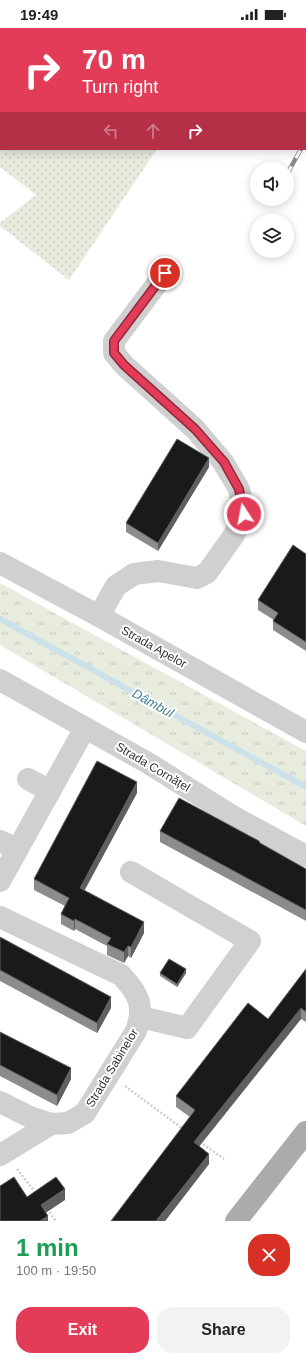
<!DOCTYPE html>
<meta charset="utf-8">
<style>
body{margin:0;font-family:Arial,sans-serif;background:#f2f2f2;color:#222;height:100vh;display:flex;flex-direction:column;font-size:15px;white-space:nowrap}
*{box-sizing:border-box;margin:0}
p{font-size:13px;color:#767676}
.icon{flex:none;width:22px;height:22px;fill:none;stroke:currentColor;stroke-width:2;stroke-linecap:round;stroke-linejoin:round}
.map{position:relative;height:1193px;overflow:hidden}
.side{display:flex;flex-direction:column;background:#fff;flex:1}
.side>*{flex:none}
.top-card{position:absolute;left:0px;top:0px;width:306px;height:122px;box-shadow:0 2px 10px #0003;background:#e33c58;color:#fff;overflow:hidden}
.tools{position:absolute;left:250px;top:134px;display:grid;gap:8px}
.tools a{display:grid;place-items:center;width:44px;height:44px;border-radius:50%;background:#fff;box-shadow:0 2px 10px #0003;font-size:20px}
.pin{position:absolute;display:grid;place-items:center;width:34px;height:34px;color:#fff;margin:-17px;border:2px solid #fff;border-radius:50%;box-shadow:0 1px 4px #0007}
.me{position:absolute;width:44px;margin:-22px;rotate:349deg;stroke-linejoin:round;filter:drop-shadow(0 0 3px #0008)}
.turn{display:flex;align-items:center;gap:14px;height:84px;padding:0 16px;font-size:18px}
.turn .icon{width:52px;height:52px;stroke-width:2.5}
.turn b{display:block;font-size:28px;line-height:34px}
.lanes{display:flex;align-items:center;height:38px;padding:0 16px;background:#0003;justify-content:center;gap:20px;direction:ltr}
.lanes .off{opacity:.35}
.round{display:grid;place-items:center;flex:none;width:42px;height:42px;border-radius:16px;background:#f2f2f2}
.head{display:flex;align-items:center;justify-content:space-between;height:68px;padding:0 16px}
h1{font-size:24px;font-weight:700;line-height:30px;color:#1e9e55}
.cta{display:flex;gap:8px;margin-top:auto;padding:8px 16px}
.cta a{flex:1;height:46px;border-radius:16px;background:#e33c58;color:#fff;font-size:16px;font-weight:700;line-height:46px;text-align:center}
.cta a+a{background:#f2f2f2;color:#222}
.status{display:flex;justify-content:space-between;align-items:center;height:28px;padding:0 20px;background:#fff;direction:ltr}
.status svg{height:11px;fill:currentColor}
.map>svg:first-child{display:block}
</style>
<div class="status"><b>19:49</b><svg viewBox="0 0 49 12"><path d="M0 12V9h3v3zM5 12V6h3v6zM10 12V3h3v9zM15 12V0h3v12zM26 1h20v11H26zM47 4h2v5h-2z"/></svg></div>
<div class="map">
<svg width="306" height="1193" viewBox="0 0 306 1193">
<defs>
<pattern id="grass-dots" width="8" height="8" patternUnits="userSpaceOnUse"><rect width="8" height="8" fill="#e7ecdf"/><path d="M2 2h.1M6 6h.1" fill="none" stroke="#c7cbc0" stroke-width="1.8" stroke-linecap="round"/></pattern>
<pattern id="park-tufts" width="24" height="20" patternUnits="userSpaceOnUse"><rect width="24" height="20" fill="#e7ecdf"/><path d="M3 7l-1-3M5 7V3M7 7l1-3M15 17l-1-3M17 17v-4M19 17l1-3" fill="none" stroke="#c7cbc0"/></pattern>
</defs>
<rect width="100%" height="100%" fill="#fff"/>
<!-- grass -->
<polygon fill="url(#grass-dots)" points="0,0 198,0 1,1 1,121 157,121 69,252 0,198 0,195 36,167 0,139"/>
<!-- park -->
<polygon fill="url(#park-tufts)" points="0,555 306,723 306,798 0,617"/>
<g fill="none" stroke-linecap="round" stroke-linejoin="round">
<!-- stream -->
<polyline stroke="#cce2eb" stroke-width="6" points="0,591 306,759"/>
<!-- path -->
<g stroke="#cdcdcd" stroke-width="2.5" stroke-dasharray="2 2" stroke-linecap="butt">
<polyline points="125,1058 183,1101"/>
<polyline points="200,1114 224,1131"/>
<polyline points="17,1141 36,1165"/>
<polyline points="47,1181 56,1193"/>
</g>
<!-- minor -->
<g stroke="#d0d0d0" stroke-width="22">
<polyline points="0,535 99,588 306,704"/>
<polyline points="99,588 116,558 134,546 158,543 197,550 207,545 234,507 244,486 239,461 223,434 195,401 124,337 114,325 114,313 165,245"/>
<polyline points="0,652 148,735 234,789 306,828"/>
<polyline points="28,751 50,763"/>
<polyline points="0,813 17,821"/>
<polyline points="131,844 250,913 187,1000 141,989"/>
<polyline points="0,853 85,700"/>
<path d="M0,889L121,947C139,966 145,978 136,1003L85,1085L68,1095L51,1096L30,1089L0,1074"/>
<polyline points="0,1127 51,1096"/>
</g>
<!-- major -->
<polyline stroke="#ababab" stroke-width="22" points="236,1193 306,1104"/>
<defs>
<g id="rail">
<polyline points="305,114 306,112"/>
<polyline points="287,146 301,121"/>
</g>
</defs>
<!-- rail casing -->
<use href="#rail" stroke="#888" stroke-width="4.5"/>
<!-- rail -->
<use href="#rail" stroke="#fff" stroke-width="3" stroke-dasharray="9" stroke-linecap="butt"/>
</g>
<!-- wall -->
<g fill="#8c8c8c">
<polygon points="209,439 158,523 126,504 126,495"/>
<polygon points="306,526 306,623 273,602 273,593 274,592 258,582 258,572"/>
<polygon points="137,765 84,862 144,905 131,930 128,928 124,935 107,927 107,918 75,901 74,903 61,896 61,886 65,878 34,862 34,851"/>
<polygon points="160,803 260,815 306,841 306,893 160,814"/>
<polygon points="0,909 111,980 97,1005 0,953"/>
<polygon points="306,941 306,994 301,991 199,1118 209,1136 165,1193 190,1089 176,1079 176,1068 268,991"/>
<polygon points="160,945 186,945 177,959 160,948"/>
<polygon points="0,1004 71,1051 57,1078 0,1048"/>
</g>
<!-- shaded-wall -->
<g fill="#5f5f5f">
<polygon points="209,430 209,439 158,523 158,515"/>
<polygon points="137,754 137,765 80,871 80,860"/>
<polygon points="75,891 75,901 74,903 74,893"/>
<polygon points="144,894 144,905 131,930 131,919"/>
<polygon points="128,918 128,928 124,935 124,924"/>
<polygon points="186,941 186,945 177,959 177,956"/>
<polygon points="111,969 111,980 97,1005 97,995"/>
<polygon points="301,980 301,991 194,1125 194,1114"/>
<polygon points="71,1040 71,1051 57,1078 57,1067"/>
<polygon points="209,1126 209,1136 165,1193 156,1193"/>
<polygon points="65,1161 65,1172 41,1188 41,1177"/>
<polygon points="48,1188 48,1193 40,1193"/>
</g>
<!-- building -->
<g fill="#1a1a1a" stroke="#5f5f5f">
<polygon points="177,411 209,430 158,515 126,495"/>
<polygon points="293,517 306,526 306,614 273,593 278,585 258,572"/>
<polygon points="97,733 137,754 80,860 144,894 131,919 128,918 124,924 107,916 111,910 75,891 74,893 61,886 69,870 34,851"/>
<polygon points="179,770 259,813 260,815 306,841 306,882 160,803"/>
<polygon points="0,909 111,969 97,995 0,942"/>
<polygon points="169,931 186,941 177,956 160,945"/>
<polygon points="306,941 306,984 301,980 194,1114 209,1126 156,1193 111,1193 195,1082 176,1068 248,975 268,991"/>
<polygon points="0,1004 71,1040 57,1067 0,1037"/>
<polygon points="14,1149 27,1169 56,1149 65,1161 41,1177 48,1188 40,1193 0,1193 0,1158"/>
</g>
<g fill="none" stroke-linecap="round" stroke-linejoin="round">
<defs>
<polyline id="route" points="165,245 114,313 114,325 124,337 195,401 224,434 239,461 244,486"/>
</defs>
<!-- route casing -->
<use href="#route" stroke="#942739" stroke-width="10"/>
<!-- route -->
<use href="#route" stroke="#e33c58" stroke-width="7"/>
</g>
<g text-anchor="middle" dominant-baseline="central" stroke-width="4" stroke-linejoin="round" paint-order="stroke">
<!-- street labels -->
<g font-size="12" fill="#333" stroke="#fff">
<text transform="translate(154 619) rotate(29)">Strada Apelor</text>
<text transform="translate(153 739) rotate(31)">Strada Cornățel</text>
<text transform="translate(112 1040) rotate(-59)">Strada Sabinelor</text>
</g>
<!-- water labels -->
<g font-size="13" font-style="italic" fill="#417c95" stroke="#fff">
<text transform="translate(153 675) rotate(29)">Dâmbul</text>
</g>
</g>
</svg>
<div class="tools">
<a><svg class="icon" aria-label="sound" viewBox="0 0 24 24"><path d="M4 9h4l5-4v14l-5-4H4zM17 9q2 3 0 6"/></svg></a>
<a><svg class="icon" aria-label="layers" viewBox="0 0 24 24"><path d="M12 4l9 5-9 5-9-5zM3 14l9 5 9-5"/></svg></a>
</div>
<div class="pin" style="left:165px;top:245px;background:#d93025"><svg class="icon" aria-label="arrive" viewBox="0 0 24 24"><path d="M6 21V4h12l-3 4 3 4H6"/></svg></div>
<svg class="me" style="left:244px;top:486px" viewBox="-20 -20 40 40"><circle r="17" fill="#e33c58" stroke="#fff" stroke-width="3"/><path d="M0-11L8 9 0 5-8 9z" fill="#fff"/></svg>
<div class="top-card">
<div class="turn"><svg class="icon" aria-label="right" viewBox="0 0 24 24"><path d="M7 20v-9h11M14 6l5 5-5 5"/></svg><div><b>70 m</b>Turn right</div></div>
<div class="lanes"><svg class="icon off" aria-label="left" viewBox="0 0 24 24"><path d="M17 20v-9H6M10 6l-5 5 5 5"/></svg><svg class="icon off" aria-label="ahead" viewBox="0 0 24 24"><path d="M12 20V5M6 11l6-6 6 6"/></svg><svg class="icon" aria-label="right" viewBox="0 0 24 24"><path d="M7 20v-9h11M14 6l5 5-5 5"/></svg></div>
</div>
</div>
<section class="side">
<div class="head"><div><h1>1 min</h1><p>100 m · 19:50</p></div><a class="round" style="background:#d93025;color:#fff"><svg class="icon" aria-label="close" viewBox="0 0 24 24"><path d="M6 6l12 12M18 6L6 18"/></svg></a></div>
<div class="cta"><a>Exit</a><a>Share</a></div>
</section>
